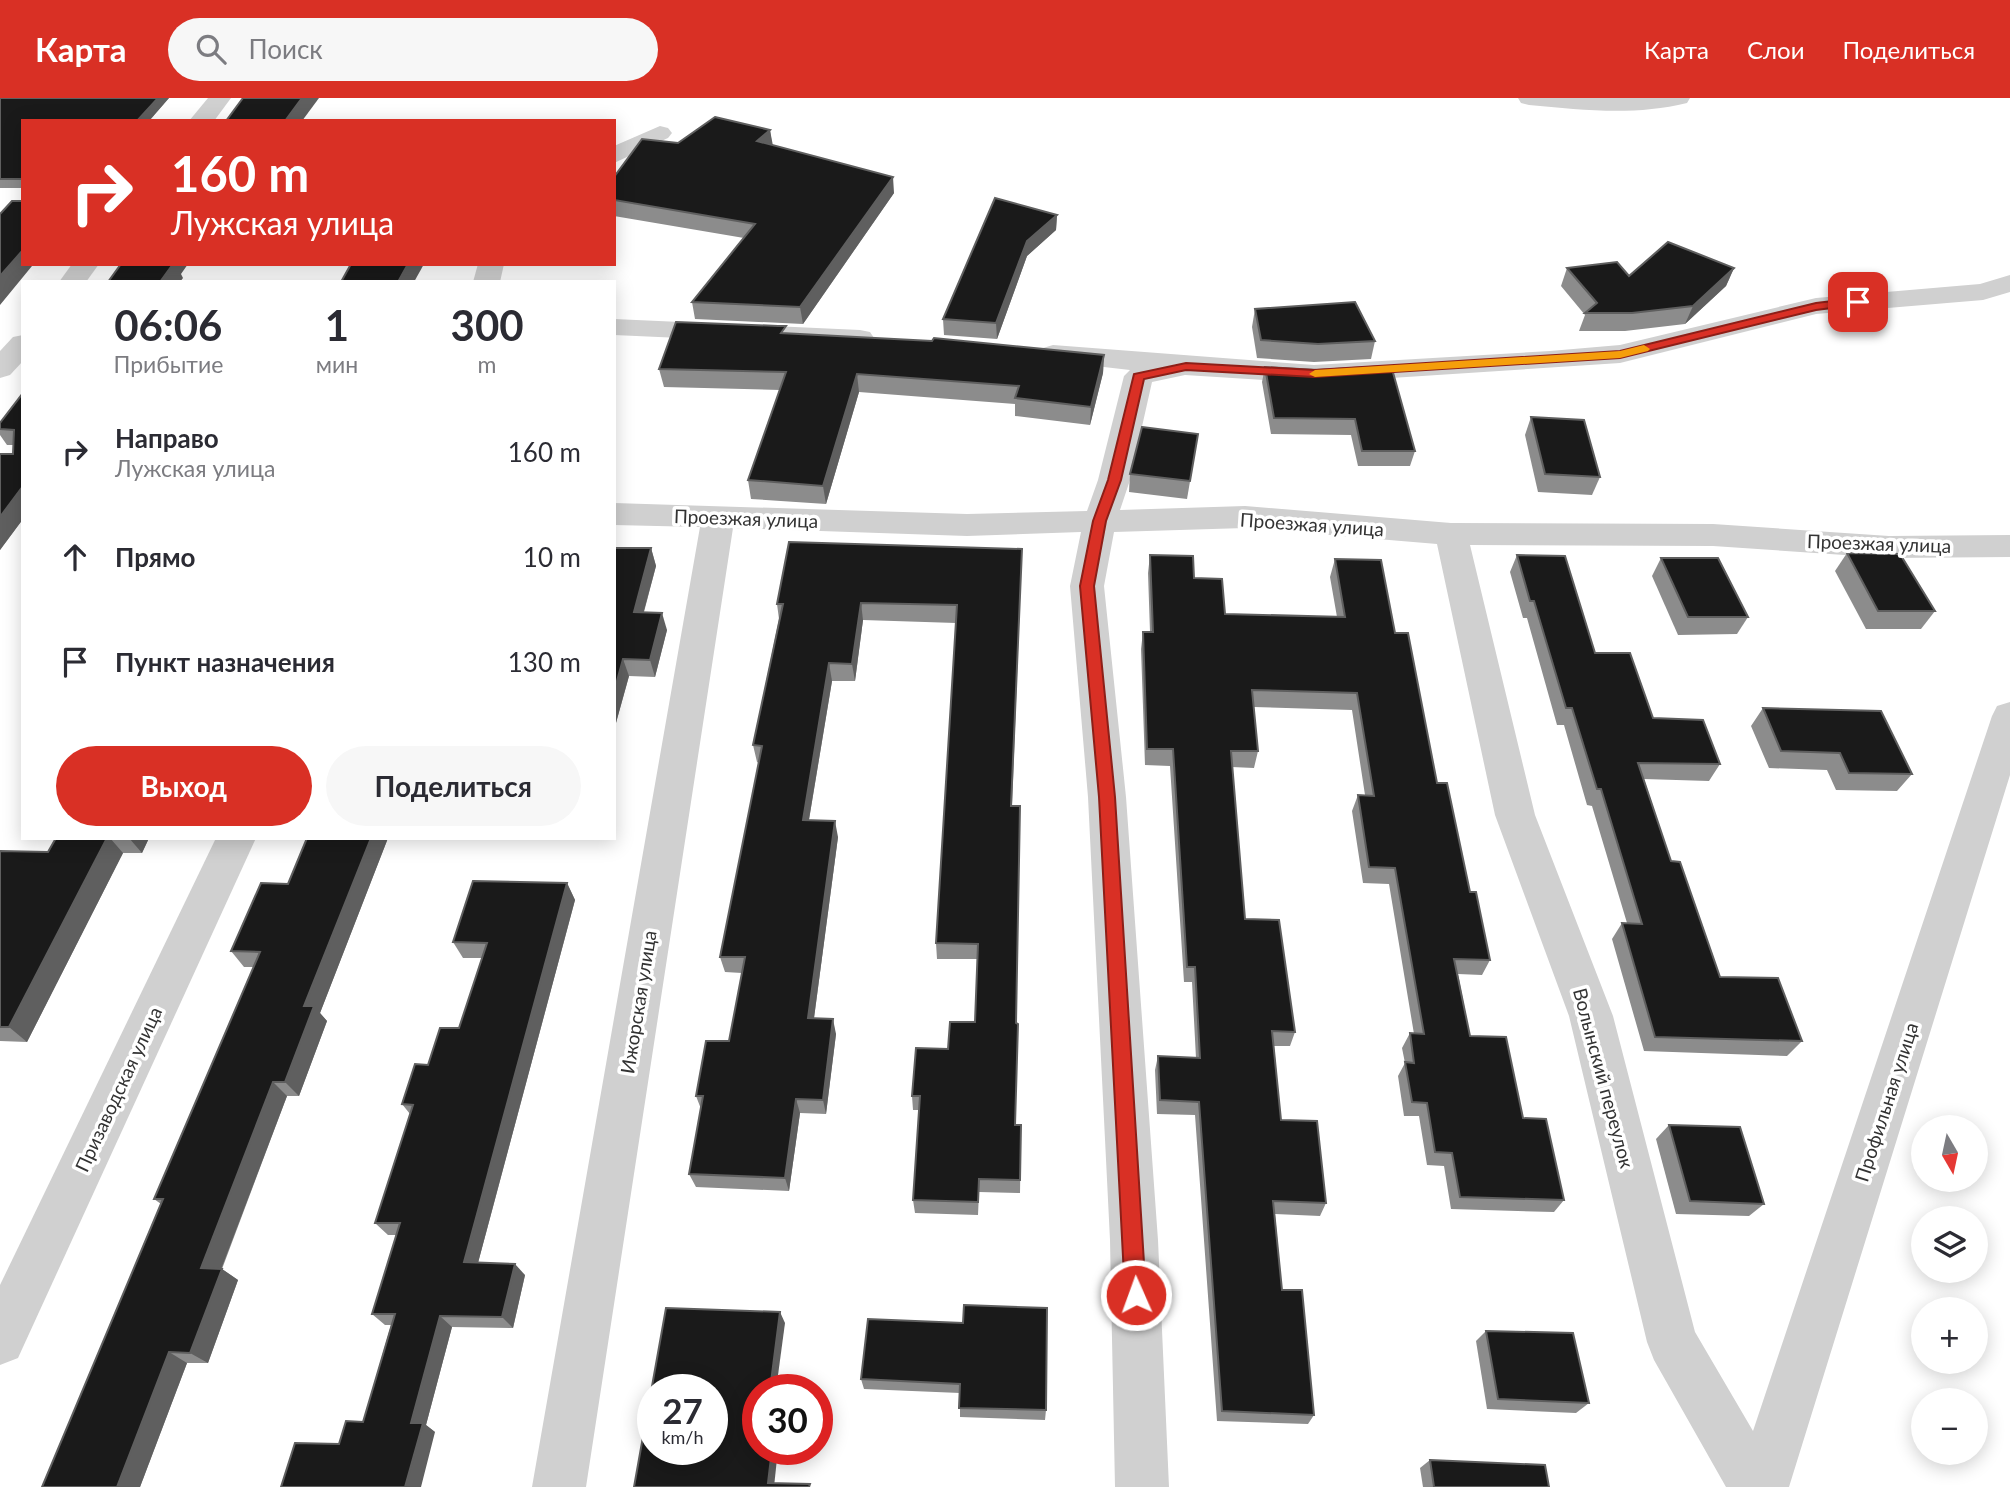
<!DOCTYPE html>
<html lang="ru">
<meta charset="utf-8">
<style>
body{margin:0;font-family:Lato,sans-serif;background:#f7f7f7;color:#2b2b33;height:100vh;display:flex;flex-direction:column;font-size:26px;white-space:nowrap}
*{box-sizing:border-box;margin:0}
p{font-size:23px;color:#7c7c81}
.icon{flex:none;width:38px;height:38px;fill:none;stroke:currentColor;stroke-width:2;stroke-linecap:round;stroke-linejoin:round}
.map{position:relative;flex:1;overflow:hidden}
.panel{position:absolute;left:21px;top:182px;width:595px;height:560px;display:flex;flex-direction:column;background:#fff;border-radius:0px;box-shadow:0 4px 18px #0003}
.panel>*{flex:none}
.banner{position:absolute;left:21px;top:21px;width:595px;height:147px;border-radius:0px;box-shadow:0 4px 18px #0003;background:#d93025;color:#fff;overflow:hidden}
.needle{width:46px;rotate:171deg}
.controls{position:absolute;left:1911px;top:1017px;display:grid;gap:14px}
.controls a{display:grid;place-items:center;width:77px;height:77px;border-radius:50%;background:#fff;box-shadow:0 4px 18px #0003;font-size:35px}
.speed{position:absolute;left:637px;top:1276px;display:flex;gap:14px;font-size:35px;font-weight:700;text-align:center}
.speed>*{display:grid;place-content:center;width:91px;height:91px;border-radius:50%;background:#fff;box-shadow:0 4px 18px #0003;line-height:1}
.speed small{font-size:18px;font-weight:400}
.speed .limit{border:10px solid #d22;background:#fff;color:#111}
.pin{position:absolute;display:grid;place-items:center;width:60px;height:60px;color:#fff;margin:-30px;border-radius:14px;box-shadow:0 4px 10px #0006}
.me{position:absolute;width:77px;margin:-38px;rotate:358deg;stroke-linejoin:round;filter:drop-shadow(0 0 5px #0008)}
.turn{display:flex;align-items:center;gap:24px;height:147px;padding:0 35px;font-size:32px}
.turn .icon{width:91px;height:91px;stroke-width:2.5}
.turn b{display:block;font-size:49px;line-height:60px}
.eta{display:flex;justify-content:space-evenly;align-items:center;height:119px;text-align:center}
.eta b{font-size:42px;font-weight:700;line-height:49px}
.cta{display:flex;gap:14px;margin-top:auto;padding:14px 35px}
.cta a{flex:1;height:80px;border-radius:42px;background:#d93025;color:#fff;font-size:28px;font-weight:700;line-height:80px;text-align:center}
.cta a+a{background:#f7f7f7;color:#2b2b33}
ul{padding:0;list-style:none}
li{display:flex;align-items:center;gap:21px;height:105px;padding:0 35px}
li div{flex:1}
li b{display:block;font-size:26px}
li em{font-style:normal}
header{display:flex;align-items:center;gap:42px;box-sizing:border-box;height:98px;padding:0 35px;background:#d93025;color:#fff}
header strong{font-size:33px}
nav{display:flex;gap:38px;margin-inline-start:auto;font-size:24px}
.search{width:490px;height:63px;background:#f7f7f7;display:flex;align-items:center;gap:18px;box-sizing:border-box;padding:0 24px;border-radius:38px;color:#7c7c81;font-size:26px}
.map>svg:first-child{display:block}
</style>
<header>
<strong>Карта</strong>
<div class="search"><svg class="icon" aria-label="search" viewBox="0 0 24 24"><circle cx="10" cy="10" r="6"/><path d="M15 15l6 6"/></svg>Поиск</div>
<nav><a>Карта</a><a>Слои</a><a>Поделиться</a></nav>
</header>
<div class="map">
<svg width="2010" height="1389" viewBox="0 0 2010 1389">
<rect width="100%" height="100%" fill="#fff"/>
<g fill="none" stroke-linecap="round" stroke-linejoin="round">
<!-- street -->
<g fill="#d0d0d0" fill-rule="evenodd">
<polygon points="208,0 231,0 214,23 189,23"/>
<path d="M1518,0H1690L1687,5C1634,18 1583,12 1529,7L1521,5Z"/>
<polygon points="660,28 668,30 672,35 668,40 614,65 614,48"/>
<polygon points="72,166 99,166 86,184 59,184"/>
<polygon points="478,166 504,166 500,184 473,184"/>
<polygon points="2010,177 2010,194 1983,202 1816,216 1620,265 1314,285 1185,277 1152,284 1130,382 1120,412 1245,408 1451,425 1713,426 1889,438 2010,437 2010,459 1889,460 1713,448 1470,447 1535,717 1613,918 1695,1234 1753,1333 1992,618 1997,608 2010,604 2010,677 1789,1389 1726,1389 1654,1262 1647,1244 1569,918 1495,717 1437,446 1245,430 1114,434 1104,488 1126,699 1158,1142 1169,1389 1115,1389 1110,1142 1088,699 1070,488 1081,434 967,438 733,430 586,1389 532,1389 700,429 614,427 614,405 967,416 1087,413 1098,382 1124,278 1130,272 1043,262 1039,256 1043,250 1053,247 1314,267 1550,253 1620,247 1816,200 1980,186"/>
<polygon points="614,221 860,232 870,234 874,240 870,246 860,248 614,237"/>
<polygon points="23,237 23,263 10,277 0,280 0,253 13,239"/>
<polygon points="216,740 256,740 18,1260 0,1267 0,1187"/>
</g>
</g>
<!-- wall -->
<g fill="#8c8c8c">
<polygon points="0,0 169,0 149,23 23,23 23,90 0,90"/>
<polygon points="770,32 772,47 894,95 803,226 695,221 692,204 744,140 614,118 614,79 678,45"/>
<polygon points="1057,117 1056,132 1027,158 997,241 944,237 943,221"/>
<polygon points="23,166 44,166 42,168 32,168"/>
<polygon points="1567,170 1629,178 1734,170 1726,188 1685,226 1625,233 1579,233 1585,217 1561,188"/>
<polygon points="1255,211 1375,243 1371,261 1314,264 1257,260 1252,229"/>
<polygon points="1104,257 1103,275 1090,327 1015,318 1015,306 859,294 826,406 751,401 748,382 780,292 664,289 659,271"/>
<polygon points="1265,269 1415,353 1410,368 1358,368 1351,337 1271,336 1262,284"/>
<polygon points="23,295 23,421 0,452 0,356 13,356 13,347 7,347 0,337 0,325"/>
<polygon points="1531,319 1600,379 1592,397 1538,394 1525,337"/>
<polygon points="1195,354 1187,401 1129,394 1130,376"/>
<polygon points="614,450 651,450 656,468 644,514 667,532 655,579 629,578 614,632"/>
<polygon points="1022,451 1012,708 1016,925 1016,1027 1021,1027 1020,1095 979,1094 978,1117 915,1115 913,1102 919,1012 913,1012 912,998 948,951 975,924 978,861 937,861 936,845 956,525 863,522 855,583 832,583 809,722 838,739 814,920 836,936 826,1016 800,1015 789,1093 696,1089 689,1076 701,1011 696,998 729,943 742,875 725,874 720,859 759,665 757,664 753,647 779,521 777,506"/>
<polygon points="1847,455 1935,513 1921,531 1866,531 1835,473"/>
<polygon points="1150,457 1194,480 1225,516 1337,519 1330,479 1335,461 1395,535 1437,685 1490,862 1482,877 1458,876 1470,938 1523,1020 1564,1102 1554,1114 1451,1111 1444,1068 1427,1067 1419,1018 1404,1018 1398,978 1405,965 1402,950 1410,935 1414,936 1389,786 1363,785 1352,713 1358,697 1365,697 1352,612 1254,609 1258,653 1254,670 1232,669 1245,821 1295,934 1290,948 1274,948 1281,1022 1326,1105 1320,1118 1275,1116 1282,1192 1314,1317 1308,1326 1217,1323 1195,1017 1157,1016 1155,972 1158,958 1196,960 1192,884 1184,884 1170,668 1145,667 1141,551 1143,534 1150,534 1148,475"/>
<polygon points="1517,457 1595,555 1653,620 1720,666 1709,683 1644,681 1671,763 1720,879 1802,943 1787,958 1644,953 1612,841 1622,825 1627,825 1592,708 1587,707 1564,627 1557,627 1527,520 1523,520 1510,474"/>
<polygon points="1661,460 1748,519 1737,536 1678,537 1652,478"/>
<polygon points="1763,610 1912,676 1897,693 1836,692 1827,672 1769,670 1751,628"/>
<polygon points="56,740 149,740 142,755 123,755 27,944 0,943 0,753 48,754"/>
<polygon points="307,740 388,740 320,915 327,923 299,998 287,998 222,1171 238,1182 208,1265 187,1265 140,1389 42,1389 161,1106 154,1101 254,869 244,869 231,853 288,786"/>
<polygon points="567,785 575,802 478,1165 525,1177 513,1230 452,1229 426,1327 435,1334 339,1346 363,1324 391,1227 385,1227 372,1216 396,1137 388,1137 375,1125 410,1016 402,1006 428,967 459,930 482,860 463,860 453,844"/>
<polygon points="1669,1027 1764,1106 1749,1118 1676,1116 1656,1041"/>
<polygon points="868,1221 1046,1312 1045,1322 960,1319 960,1295 864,1291 861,1281"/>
<polygon points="1486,1233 1589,1305 1576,1315 1487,1311 1476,1243"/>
<polygon points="1430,1362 1549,1389 1423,1389 1420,1370"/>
</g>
<!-- shaded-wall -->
<g fill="#5f5f5f">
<polygon points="158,0 169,0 149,23 137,23"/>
<polygon points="302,0 319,0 302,23 285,23"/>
<polygon points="770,32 773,48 757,43"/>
<polygon points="893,79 894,95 803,226 800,209"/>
<polygon points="1057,117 1056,132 1027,158 997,241 996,225 1027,143"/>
<polygon points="23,152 23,166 31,166 32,168 0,207 0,178"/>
<polygon points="171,166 188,166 181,176 183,180 180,184 160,184"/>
<polygon points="408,166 424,166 414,184 398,184"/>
<polygon points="1734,170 1726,188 1685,226 1693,208"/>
<polygon points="1104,257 1103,275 1090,327 1091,309"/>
<polygon points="857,276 859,294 826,406 823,388"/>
<polygon points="23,388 23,421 0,452 0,419"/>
<polygon points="651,450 656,468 639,531 634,514"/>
<polygon points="861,505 863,522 855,583 852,566"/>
<polygon points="662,515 667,532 655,579 650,562"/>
<polygon points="623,561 629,578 614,632 614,594"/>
<polygon points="829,565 832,583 806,739 803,722"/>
<polygon points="835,723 838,739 812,935 808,920"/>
<polygon points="107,740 110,740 123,755 27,944 9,929"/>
<polygon points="129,740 149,740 142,755"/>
<polygon points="371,740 388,740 320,915 327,923 299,998 285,984 304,908"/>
<polygon points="567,785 575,802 475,1176 464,1164"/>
<polygon points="833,921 836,936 826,1016 823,1002"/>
<polygon points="273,984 287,998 217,1182 201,1170"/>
<polygon points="796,1001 800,1015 789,1093 785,1080"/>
<polygon points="515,1166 525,1177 513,1230 502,1219"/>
<polygon points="222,1171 238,1182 208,1265 190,1255"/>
<polygon points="780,1214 785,1225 776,1292 770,1292"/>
<polygon points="440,1218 452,1229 426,1327 435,1334 421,1389 405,1389 411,1325"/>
<polygon points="169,1254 187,1265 140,1389 117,1389"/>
<polygon points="772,1351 778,1351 774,1389 768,1385"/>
</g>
<!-- building -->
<g fill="#1a1a1a" stroke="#5f5f5f" stroke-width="2" fill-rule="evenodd">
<polygon points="0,0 158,0 137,23 23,23 23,81 0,81"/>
<polygon points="243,0 302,0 285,23 226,23"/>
<polygon points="715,19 770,32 757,43 893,79 800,209 692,204 755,126 614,102 614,79 642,41 678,45"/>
<polygon points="995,100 1057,117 1027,143 996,225 943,221"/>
<polygon points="12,103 23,103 23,152 0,178 0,116"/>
<polygon points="1668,144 1734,170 1693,208 1632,215 1585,215 1597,205 1567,170 1617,164 1629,178"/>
<polygon points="121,166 173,166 160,184 108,184"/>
<polygon points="351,166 408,166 398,184 341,184"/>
<polygon points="1355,204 1375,243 1318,246 1261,242 1255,211"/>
<polygon points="676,224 778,228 786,228 781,235 932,243 934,240 1104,257 1091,309 1015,300 1019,288 857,276 823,388 748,382 786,274 659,271"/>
<polygon points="1386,268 1392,271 1415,353 1362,353 1355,321 1274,320 1265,269 1317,272"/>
<polygon points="23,295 23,388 0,419 0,356 13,356 14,332 0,331 0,325"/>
<polygon points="1531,319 1584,322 1600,379 1545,376"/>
<polygon points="1142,329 1198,336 1190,383 1130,376"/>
<polygon points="789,444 1022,451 1011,708 1020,708 1016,925 1018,926 1015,1027 1021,1027 1020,1082 979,1081 978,1104 913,1102 920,998 912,998 916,950 948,951 950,924 975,924 978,846 936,845 957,507 861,505 852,566 829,565 803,722 835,723 808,920 833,921 823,1002 796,1001 785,1080 689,1076 703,998 696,998 706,943 729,943 745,859 720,859 762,648 753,647 783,506 777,506"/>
<polygon points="614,450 651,450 634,514 662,515 650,562 623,561 614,594"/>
<polygon points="1847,455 1900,456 1935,513 1878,513"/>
<polygon points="1150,457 1193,458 1194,480 1222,481 1225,516 1345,519 1335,461 1381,462 1395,535 1408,535 1437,685 1447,685 1470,794 1476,794 1490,862 1454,861 1470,938 1506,939 1523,1020 1546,1021 1564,1102 1460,1099 1452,1055 1435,1054 1427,1005 1412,1004 1405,964 1414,965 1410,935 1424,936 1395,770 1369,769 1358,697 1374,698 1357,595 1252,592 1258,653 1231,653 1245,821 1279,822 1295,934 1272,933 1281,1022 1317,1023 1326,1105 1273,1103 1282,1192 1302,1192 1314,1317 1222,1313 1199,1004 1160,1002 1158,958 1200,960 1195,869 1187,869 1173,651 1147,651 1143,534 1153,534"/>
<polygon points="1517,457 1565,458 1595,555 1630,555 1653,620 1703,622 1720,666 1638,665 1671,763 1680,764 1720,879 1778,880 1802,943 1655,939 1622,825 1642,826 1601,691 1597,691 1572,610 1566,610 1534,503 1530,503"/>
<polygon points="1661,460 1718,460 1748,519 1688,519"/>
<polygon points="1763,610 1881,613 1912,676 1849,675 1840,655 1781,653"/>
<polygon points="56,740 107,740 9,929 0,929 0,753 48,754"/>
<polygon points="307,740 371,740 304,908 314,908 285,984 273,984 201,1170 222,1171 190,1255 169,1254 117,1389 42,1389 163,1101 154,1101 260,854 231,853 261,785 288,786"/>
<polygon points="473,783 567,785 464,1164 515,1166 502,1219 440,1218 411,1325 423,1325 405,1389 281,1389 295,1345 339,1346 346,1323 363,1324 395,1216 372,1216 400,1125 375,1125 413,1007 402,1006 415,966 428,967 440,930 459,930 487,845 453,844"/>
<polygon points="1669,1027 1740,1029 1764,1106 1690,1103"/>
<polygon points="964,1207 1047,1210 1046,1312 959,1310 960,1286 861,1281 868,1221 963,1225"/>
<path d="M666,1210L780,1214L770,1292H758V1351H772L768,1385L810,1386L809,1389H634ZM653,1292H712V1351H653Z"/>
<polygon points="1486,1233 1573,1235 1589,1305 1498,1301"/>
<polygon points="1430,1362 1545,1367 1549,1389 1434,1389"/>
</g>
<!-- route -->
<polygon fill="#d93025" stroke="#8d1f18" stroke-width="2" points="1858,200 1863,201 1863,206 1816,212 1620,260 1314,279 1186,272 1144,281 1121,382 1106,423 1094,488 1115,699 1146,1197 1143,1204 1136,1207 1128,1204 1125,1197 1099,699 1080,488 1093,423 1108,382 1134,276 1186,265 1314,272 1620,253 1816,205"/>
<!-- slow -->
<polygon fill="#f59e0b" points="1644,247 1650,251 1648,253 1620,260 1315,279 1309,276 1315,272 1620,253"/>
<g text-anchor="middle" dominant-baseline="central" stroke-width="7" stroke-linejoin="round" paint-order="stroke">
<!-- street labels -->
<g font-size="19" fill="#333" stroke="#fff">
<text transform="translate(746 420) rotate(2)">Проезжая улица</text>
<text transform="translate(1312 426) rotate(4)">Проезжая улица</text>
<text transform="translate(1879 445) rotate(2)">Проезжая улица</text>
<text transform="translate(638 904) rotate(-81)">Ижорская улица</text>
<text transform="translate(1604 980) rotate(75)">Волынский переулок</text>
<text transform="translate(118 991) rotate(-65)">Призаводская улица</text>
<text transform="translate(1886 1004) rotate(-72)">Профильная улица</text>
</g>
</g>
</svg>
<div class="controls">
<a><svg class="needle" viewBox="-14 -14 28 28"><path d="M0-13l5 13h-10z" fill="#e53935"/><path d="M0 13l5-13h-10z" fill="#7c7c81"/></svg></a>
<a><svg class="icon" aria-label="layers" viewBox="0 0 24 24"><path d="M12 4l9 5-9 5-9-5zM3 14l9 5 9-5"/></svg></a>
<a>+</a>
<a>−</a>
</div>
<div class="speed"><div>27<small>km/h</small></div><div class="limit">30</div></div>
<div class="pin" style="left:1858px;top:204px;background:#d93025"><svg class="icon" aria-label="arrive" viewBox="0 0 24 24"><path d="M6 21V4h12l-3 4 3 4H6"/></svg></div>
<svg class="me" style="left:1136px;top:1197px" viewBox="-20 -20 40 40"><circle r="17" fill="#d93025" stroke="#fff" stroke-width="3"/><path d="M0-11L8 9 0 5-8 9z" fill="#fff"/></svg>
<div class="banner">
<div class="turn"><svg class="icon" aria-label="right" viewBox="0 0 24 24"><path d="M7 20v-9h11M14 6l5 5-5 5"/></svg><div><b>160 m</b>Лужская улица</div></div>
</div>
<section class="panel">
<div class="eta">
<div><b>06:06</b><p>Прибытие</p></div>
<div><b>1</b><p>мин</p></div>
<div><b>300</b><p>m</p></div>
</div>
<ul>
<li><svg class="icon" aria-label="right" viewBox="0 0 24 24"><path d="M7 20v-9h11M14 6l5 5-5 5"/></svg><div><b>Направо</b><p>Лужская улица</p></div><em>160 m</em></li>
<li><svg class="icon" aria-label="ahead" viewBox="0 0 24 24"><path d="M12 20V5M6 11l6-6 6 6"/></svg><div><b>Прямо</b></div><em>10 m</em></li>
<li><svg class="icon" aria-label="arrive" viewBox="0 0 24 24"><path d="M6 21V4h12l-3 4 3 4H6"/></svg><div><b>Пункт назначения</b></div><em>130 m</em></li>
</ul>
<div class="cta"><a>Выход</a><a>Поделиться</a></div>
</section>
</div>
